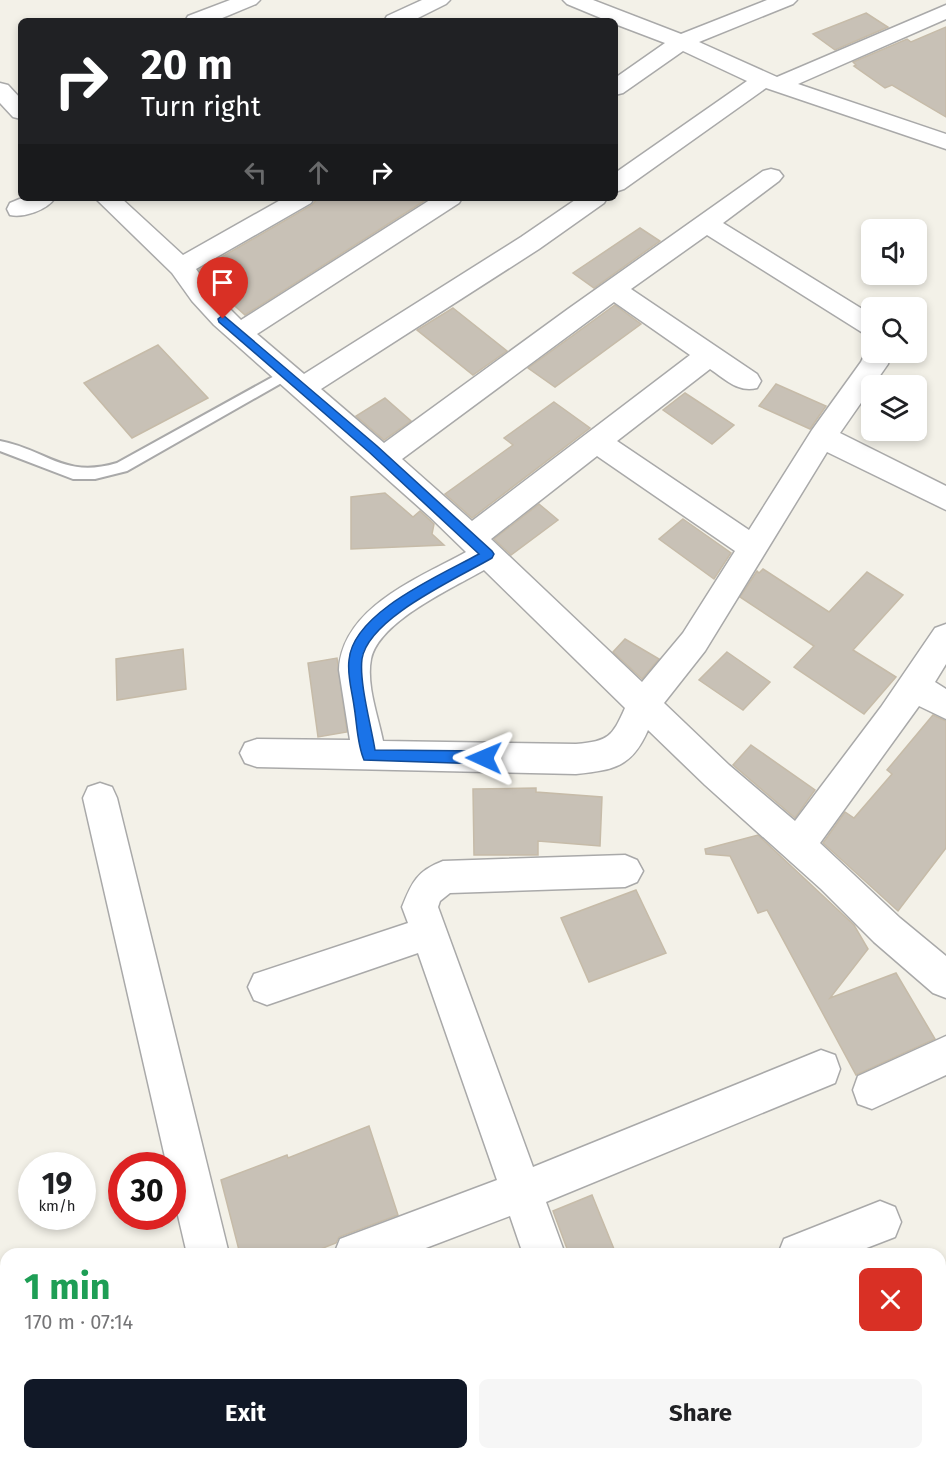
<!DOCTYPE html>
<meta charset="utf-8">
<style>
body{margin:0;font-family:"Fira Sans",sans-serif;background:#f6f6f6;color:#202124;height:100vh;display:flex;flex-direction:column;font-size:22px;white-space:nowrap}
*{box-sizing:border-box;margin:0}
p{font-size:20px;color:#757577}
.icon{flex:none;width:33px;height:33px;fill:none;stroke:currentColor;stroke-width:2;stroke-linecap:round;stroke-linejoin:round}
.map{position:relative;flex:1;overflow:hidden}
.details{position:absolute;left:0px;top:1248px;width:946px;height:212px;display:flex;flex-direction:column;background:#fff;border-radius:18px 18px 0 0;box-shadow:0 3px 9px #0003}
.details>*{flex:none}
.hud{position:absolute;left:18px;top:18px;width:600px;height:183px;border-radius:9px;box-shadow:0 3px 9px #0003;background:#202124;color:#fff;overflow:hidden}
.controls{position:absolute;left:861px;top:219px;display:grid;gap:12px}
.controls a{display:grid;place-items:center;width:66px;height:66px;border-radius:9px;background:#fff;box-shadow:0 3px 9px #0003;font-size:30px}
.speed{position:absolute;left:18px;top:1152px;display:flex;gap:12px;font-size:30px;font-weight:700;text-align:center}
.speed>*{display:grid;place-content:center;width:78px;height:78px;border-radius:50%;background:#fff;box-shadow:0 3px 9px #0003;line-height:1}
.speed small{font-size:15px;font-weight:400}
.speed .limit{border:9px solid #d22;background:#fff;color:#111}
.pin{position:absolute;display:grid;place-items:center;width:51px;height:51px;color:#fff;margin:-62px -26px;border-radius:50% 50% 50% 0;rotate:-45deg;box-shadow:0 0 6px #0007}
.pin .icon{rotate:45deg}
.me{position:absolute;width:66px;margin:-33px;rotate:271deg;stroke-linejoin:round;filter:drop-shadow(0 0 4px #0008)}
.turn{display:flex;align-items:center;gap:21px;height:126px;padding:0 24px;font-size:27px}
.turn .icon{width:78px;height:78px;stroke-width:2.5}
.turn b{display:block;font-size:42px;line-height:51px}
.lanes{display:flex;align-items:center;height:57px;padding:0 24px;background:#0003;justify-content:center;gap:30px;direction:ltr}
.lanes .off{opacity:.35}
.round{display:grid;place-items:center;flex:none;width:63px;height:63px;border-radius:9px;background:#f6f6f6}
.headline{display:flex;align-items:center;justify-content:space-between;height:102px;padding:0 24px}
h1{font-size:36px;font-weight:700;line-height:45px;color:#1e9e55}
.primary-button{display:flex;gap:12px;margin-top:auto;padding:12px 24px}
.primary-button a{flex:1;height:69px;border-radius:9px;background:#111827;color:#fff;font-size:24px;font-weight:700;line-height:69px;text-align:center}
.primary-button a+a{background:#f6f6f6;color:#202124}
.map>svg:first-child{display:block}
</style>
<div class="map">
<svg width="946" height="1459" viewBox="0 0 946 1459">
<rect width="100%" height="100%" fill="#f3f1e8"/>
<!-- building -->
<g fill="#c8c1b6" stroke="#c6bba8" stroke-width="1.5">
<polygon points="866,13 888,27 835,50 813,34"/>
<polygon points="946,27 946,117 892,85 885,88 854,66 856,65 853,62 907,39 911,42"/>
<polygon points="318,198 429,198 245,315 207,281 199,270 312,205"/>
<polygon points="640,228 660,241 594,288 573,273"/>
<polygon points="615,305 641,324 555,387 528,368"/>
<polygon points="453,308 507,351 473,375 417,330"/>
<polygon points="158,345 208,398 132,438 84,383"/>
<polygon points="776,384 826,406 810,429 759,406"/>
<polygon points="685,393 734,425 712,444 663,410"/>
<polygon points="385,398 411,421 384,440 356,416"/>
<polygon points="554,402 590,428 472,518 445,494 513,445 504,438"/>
<polygon points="385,493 413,517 420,511 434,524 432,534 444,545 351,549 351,497"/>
<polygon points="539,504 558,520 511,555 494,539"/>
<polygon points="683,519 731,553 714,579 659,539"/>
<polygon points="763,569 829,612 867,572 903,595 853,650 896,677 864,714 794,667 814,646 740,597 757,571 759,573"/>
<polygon points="625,639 659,659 642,679 613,652"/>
<polygon points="183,649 186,689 117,700 116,659"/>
<polygon points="727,652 770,682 743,710 699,680"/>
<polygon points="337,658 347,732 318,737 308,663"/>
<polygon points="933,715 946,721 946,848 898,911 823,843 845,812 854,818 892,774 887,770"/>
<polygon points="751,745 815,790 795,818 733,765"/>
<polygon points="536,788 536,792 602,797 600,846 538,841 538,855 474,855 473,789"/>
<polygon points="758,835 854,925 868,949 830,998 896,973 935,1039 856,1075 767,910 758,913 730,856 706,854 705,849"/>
<polygon points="636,890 666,953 589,982 561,918"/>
<polygon points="369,1126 398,1215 339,1237 336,1243 308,1254 240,1254 221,1180 287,1155 288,1158"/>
<polygon points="592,1195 616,1254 569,1254 553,1211"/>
</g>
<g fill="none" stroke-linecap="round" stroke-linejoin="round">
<defs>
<path id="lane" d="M287,369L292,371L294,374L292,377L127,471L95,479H73L0,451V441C47,450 64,479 117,463Z"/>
<g id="street">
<polygon points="230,0 260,0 256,4 215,21 185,21 188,16"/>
<polygon points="422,0 450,0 446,4 412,21 384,21 387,16"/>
<polygon points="563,0 593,0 681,34 767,0 797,0 793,4 699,42 777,77 946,5 946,19 798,84 946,134 946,149 766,88 624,189 615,192 615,173 747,81 683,51 623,93 615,95 615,78 665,43 615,24 615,21 608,21 567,4"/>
<polygon points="0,83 8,85 21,99 21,119 13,117 0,103"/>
<path d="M771,169L779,171L783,176L779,181L723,223L872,315V336L863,333L707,235L631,289L757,374L761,381L757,388C738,393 725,379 710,369L617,441L749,530L812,430L861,362L869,345H872V352H891L888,364L840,433L946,486V510L827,452L705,651L664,703L729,765L795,821L881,707L935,628L946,624V664L935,682L946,689V719L919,706L820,843L900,918L946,956V998L933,993L874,942L821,889L705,785L648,730C632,767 614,770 576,774L257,767L245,763L240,753L245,743L257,739L350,740L339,670C342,607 419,578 466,552L430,517L214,325L192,301L172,273L95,198H121L183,255L284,198H314L311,203L196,269L210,289L241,320L433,198H462L459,203L257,334L304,374L521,237L578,198H607L604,203L539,249L321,389L384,443L568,309L763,171ZM614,302L690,355L472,521L402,459ZM597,456L735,551L683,633L642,682L491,539ZM484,570L625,708C612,737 609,741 576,744L383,741C378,716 366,685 371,659C379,621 453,588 484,570Z"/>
<path d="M22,198H55C47,210 24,218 10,215L7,209L10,203Z"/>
<polygon points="100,783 112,787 117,798 229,1254 187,1254 172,1190 172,1166 167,1166 83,798 88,787"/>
<path d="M625,855L637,860L643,871L637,882L625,887L450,893L440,901L438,907L533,1167L821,1050L835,1055L840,1069L835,1083L546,1202L565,1254H523L510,1216L410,1254H334L340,1239L497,1180L418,953L267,1005L254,1000L248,987L254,974L408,923L402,907C412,882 417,871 443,861Z"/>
<polygon points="946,1036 946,1075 872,1109 858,1104 853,1090 858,1076"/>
<polygon points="880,1201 895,1207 901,1222 895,1237 851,1254 778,1254 784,1239"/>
<polygon points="233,1454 277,1454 279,1459 235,1459"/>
<polygon points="595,1454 639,1454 641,1459 597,1459"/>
</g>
</defs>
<!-- lane casing -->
<use href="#lane" stroke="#a9a9a9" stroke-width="4"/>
<!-- street casing -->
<use href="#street" stroke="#a9a9a9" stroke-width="3"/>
<!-- lane -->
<use href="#lane" fill="#fff" fill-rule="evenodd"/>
<!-- street -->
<use href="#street" fill="#fff" fill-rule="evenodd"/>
</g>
<!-- route -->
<path fill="#1a73e8" stroke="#114b97" stroke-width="1.5" d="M223,315L377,446L492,551L494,554L492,558C458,578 368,618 362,659C359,682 371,725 375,750L484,751L489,753L491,758L489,762L484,764L364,760C357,744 357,723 354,706C352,691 347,675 349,660C353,612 441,575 479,554L369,452L219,322L218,319Z"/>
</svg>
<div class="controls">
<a><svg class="icon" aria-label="sound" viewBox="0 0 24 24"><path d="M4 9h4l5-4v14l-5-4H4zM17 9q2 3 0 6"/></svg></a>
<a><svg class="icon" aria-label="search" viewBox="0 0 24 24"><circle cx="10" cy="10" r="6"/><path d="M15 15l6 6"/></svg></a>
<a><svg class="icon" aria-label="layers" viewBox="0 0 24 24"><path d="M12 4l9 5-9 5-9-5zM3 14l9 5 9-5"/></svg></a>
</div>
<div class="speed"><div>19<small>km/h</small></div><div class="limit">30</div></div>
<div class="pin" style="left:223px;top:319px;background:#d93025"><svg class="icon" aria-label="arrive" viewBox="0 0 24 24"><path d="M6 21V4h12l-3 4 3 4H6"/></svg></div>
<svg class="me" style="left:484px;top:758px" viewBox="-20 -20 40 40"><path d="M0-17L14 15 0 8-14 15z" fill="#1a73e8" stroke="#fff" stroke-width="4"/></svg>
<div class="hud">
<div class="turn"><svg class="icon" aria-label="right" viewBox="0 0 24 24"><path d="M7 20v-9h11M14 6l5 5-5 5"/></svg><div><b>20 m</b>Turn right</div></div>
<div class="lanes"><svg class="icon off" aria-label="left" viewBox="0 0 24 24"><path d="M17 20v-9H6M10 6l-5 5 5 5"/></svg><svg class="icon off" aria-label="ahead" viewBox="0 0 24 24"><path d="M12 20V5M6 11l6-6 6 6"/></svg><svg class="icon" aria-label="right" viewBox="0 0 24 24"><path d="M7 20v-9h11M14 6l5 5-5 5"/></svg></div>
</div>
<section class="details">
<div class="headline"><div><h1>1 min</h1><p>170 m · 07:14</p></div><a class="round" style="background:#d93025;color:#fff"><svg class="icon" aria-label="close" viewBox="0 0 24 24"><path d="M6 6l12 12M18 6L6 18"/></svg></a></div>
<div class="primary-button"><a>Exit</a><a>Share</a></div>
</section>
</div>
